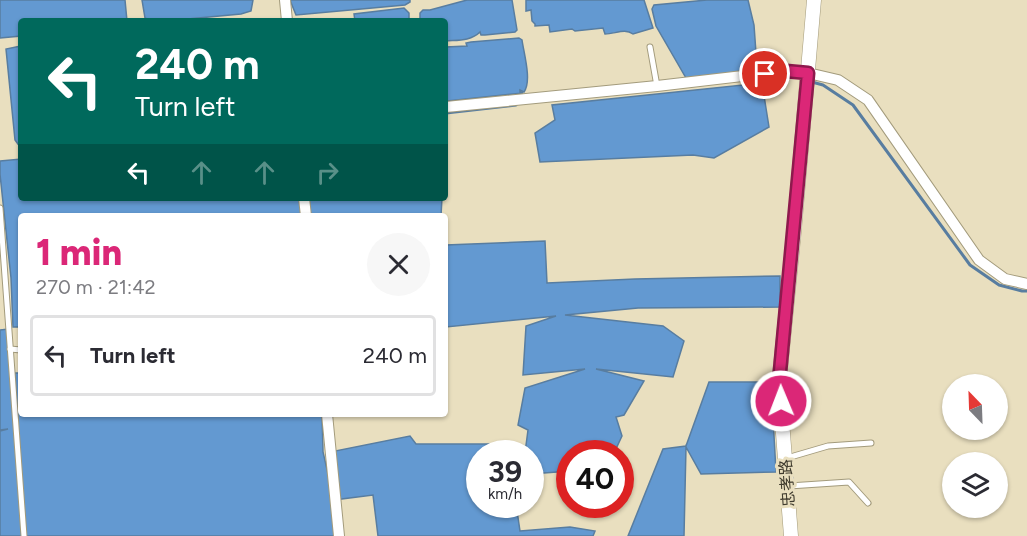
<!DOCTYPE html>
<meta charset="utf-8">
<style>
body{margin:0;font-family:Figtree,"Noto Sans TC",sans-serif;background:#f7f7f7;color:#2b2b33;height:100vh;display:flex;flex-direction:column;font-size:22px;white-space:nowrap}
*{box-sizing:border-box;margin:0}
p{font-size:20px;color:#7c7c81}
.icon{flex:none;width:33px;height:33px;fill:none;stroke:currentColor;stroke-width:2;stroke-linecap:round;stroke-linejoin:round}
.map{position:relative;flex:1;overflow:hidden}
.drawer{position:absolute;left:18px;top:213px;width:430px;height:204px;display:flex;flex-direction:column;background:#fff;border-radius:6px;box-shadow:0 2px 4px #0004}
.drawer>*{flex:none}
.top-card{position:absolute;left:18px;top:18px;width:430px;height:183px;border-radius:6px;box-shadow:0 2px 4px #0004;background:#00695c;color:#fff;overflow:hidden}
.needle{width:39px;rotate:337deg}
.fabs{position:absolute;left:942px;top:374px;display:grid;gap:12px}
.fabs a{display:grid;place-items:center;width:66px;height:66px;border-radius:50%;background:#fff;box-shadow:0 2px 4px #0004;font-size:30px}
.speed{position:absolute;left:466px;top:440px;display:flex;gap:12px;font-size:30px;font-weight:700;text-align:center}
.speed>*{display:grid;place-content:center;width:78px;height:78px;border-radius:50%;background:#fff;box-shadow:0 2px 4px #0004;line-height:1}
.speed small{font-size:15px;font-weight:400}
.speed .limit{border:9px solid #d22;background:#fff;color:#111}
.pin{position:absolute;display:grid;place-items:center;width:51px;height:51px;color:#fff;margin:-26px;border:3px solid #fff;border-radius:50%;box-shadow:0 2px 6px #0007}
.me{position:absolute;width:66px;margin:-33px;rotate:359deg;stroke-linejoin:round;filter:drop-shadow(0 0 4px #0008)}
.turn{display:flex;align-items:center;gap:21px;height:126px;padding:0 18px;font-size:27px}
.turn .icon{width:78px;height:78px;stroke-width:2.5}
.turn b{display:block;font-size:42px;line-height:51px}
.lanes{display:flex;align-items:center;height:57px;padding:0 18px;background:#0003;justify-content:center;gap:30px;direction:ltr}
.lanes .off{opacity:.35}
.round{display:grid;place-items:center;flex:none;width:63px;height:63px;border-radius:32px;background:#f7f7f7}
.overview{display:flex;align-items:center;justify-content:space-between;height:102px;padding:0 18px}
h1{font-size:36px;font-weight:800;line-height:45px;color:#db2777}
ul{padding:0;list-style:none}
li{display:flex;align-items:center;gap:18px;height:81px;margin:0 12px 9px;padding:0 6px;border:3px solid #e1e1e2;border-radius:6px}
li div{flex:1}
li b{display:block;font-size:22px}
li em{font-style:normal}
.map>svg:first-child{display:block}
</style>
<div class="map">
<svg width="1027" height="536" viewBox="0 0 1027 536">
<rect width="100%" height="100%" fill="#e9dfbf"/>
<!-- water -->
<g fill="#6399d1" stroke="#587da0" stroke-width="1.5">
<polygon points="0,0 125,0 127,21 21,21 21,36 0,38"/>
<polygon points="142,0 253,0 251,11 241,14 177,20 149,20 145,18"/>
<polygon points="290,0 410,0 410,2 405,5 296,15"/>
<path d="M467,0H512L517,30L515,32L485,35H481L480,32C471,41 458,40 446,41V21H420V13L423,10H430Z"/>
<path d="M526,0H644L653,28L633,34C625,28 615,34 605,34L603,28L575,31L572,29L550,32L549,25L535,26V24L532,21L531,10L526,11Z"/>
<polygon points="707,0 748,0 754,25 757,67 750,67 749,69 751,71 686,78 656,26 652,9 654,5"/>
<polygon points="404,8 409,13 409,21 355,21 354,14"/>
<path d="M519,38L522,40C524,54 532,81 524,92L520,90V92L523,93L447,101L446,99V47L467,46L466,43L471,42Z"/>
<polygon points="21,46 21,143 18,144 15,140 6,49"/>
<polygon points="762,83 769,127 714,158 693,155 540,162 535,133 555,120 552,105"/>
<polygon points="21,159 21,198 442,198 441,216 21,216 21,327 13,327 11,278 0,174 0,161"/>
<polygon points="545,241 547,283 635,279 780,276 780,307 638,308 565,315 663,326 684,341 673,377 596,369 644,381 624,415 616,417 622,436 614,453 570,453 570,471 531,474 531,453 525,453 528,430 518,425 525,388 585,369 523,375 526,326 556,316 446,327 446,245"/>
<polygon points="8,329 13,373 21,373 21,414 322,414 323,452 333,496 335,451 410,436 416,444 508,444 509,453 480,453 480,504 516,504 520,531 570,527 595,531 593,536 378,536 373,495 334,500 337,536 0,536 0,431 8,429 0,430 0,330"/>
<polygon points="709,382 771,382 776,472 701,474 686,447 684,536 628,536 663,449 686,446"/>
</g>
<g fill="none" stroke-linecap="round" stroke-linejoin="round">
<!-- stream -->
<g stroke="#587da0" stroke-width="3">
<polyline points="812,82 823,85 853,105 970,265 999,285 1022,291 1027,291"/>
<polyline points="446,113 516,105"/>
</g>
<defs>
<g id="service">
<polyline points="650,47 657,86"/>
<polyline points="0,208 24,536"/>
<polyline points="10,349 21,350"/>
<polyline points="787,458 828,446 871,443"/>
<polyline points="789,486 849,482 868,503"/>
</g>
<g id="minor">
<polyline points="285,0 287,21"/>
<polyline points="446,107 657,86 786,71 808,73 838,80 868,100 979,260 1005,279 1027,284"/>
<polyline points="304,198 306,216"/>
<polyline points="327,414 339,536"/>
</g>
<polyline id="tertiary" points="791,536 779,382 794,232 814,0"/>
</defs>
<!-- service casing -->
<use href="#service" stroke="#a39b7c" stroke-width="7"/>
<!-- minor casing -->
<use href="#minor" stroke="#a39b7c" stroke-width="12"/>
<!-- tertiary casing -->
<use href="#tertiary" stroke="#a39b7c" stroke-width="15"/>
<!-- service -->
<use href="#service" stroke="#fff" stroke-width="5"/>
<!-- minor -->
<use href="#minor" stroke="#fff" stroke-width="10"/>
<!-- tertiary -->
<use href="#tertiary" stroke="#fff" stroke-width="14"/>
</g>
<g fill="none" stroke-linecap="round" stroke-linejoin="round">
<defs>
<polyline id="route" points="765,74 786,71 808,73 779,382 781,401"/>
</defs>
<!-- route casing -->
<use href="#route" stroke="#8e194d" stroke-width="15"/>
<!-- route -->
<use href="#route" stroke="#db2777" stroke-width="10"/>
</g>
<g text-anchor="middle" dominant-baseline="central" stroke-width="6" stroke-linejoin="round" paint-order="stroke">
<!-- street labels -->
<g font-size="16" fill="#403c2f" stroke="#e9dfbf">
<text transform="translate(787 483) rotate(-94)">忠孝路</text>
</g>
</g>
</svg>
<div class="fabs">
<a><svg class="needle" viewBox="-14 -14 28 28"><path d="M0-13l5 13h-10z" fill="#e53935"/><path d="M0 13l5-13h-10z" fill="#7c7c81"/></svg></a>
<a><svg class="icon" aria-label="layers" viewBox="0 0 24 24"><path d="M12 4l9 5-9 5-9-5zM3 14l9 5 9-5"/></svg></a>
</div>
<div class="speed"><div>39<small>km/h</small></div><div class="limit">40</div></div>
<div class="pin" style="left:765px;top:74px;background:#d93025"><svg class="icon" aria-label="arrive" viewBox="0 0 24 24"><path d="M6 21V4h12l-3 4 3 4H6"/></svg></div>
<svg class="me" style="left:781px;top:401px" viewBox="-20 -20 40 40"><circle r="17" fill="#db2777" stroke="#fff" stroke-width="3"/><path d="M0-11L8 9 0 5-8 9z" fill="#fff"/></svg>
<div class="top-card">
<div class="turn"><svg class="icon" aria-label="left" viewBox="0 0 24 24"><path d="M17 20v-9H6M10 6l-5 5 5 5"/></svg><div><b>240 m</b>Turn left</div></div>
<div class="lanes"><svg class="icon" aria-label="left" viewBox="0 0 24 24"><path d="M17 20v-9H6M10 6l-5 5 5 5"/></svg><svg class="icon off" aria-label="ahead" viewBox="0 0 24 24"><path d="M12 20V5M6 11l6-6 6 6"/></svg><svg class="icon off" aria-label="ahead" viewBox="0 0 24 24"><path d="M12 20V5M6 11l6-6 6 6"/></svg><svg class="icon off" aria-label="right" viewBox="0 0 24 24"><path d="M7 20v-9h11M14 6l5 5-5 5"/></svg></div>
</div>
<section class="drawer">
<div class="overview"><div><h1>1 min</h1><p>270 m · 21:42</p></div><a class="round"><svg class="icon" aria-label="close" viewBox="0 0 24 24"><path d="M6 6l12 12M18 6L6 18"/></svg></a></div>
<ul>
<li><svg class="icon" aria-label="left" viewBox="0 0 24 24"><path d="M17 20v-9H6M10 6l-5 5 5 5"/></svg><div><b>Turn left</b></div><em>240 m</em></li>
</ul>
</section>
</div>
